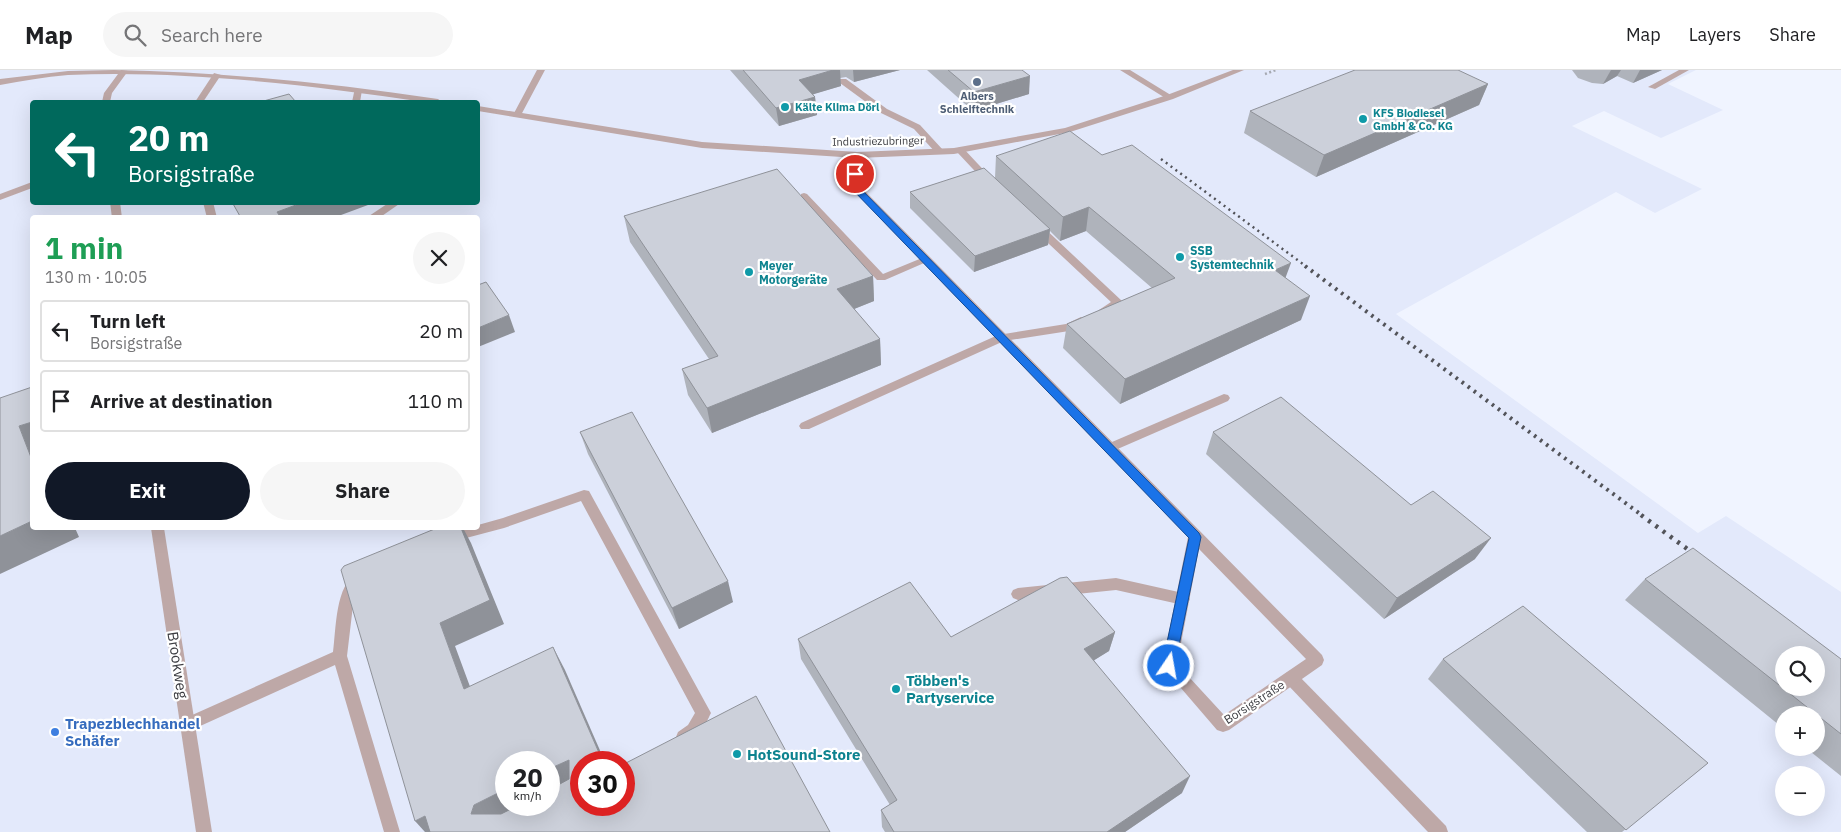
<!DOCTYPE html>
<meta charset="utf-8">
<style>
body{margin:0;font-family:"IBM Plex Sans",sans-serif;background:#f6f6f6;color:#202124;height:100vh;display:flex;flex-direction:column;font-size:19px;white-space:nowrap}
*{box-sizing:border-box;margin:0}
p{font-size:16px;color:#757577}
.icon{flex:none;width:28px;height:28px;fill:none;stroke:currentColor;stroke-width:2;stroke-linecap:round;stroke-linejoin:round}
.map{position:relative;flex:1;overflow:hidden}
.panel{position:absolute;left:30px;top:145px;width:450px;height:315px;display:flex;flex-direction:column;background:#fff;border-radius:5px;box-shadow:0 5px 20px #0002}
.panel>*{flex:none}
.top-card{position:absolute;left:30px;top:30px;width:450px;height:105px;border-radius:5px;box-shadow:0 5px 20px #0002;background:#00695c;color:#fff;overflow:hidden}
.controls{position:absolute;left:1775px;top:576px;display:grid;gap:10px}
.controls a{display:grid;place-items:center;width:50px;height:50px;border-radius:50%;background:#fff;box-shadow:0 5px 20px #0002;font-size:25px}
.speed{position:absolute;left:495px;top:681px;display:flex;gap:10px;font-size:25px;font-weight:700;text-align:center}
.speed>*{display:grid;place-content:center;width:65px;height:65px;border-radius:50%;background:#fff;box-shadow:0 5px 20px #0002;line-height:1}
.speed small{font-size:12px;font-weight:400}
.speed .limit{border:8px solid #d22;background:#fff;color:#111}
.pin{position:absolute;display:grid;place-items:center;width:42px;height:42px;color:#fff;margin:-21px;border:2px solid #fff;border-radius:50%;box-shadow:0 1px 5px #0007}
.me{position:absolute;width:55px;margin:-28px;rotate:12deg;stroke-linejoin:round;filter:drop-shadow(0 0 4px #0008)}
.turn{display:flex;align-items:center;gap:18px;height:105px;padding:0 15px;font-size:22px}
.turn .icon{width:65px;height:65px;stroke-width:2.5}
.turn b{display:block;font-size:35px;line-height:42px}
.round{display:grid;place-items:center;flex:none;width:52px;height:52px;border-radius:26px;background:#f6f6f6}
.summary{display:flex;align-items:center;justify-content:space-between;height:85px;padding:0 15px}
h1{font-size:30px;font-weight:700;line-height:38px;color:#1e9e55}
.button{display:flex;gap:10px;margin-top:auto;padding:10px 15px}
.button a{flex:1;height:58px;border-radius:30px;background:#111827;color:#fff;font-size:20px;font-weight:700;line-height:58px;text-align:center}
.button a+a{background:#f6f6f6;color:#202124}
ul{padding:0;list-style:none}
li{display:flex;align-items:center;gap:15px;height:62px;margin:0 10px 8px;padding:0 5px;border:2px solid #e0e0e0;border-radius:5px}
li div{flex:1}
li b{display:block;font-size:19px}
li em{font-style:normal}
header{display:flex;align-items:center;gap:30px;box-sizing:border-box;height:70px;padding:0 25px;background:#fff;border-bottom:1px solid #e0e0e0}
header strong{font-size:24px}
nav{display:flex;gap:28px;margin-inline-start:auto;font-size:18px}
.search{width:350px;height:45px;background:#f6f6f6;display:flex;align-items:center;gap:12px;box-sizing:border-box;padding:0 18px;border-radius:28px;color:#757577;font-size:19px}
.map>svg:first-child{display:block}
</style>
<header>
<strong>Map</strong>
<div class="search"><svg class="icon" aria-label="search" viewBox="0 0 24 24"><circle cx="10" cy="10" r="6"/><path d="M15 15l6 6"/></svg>Search here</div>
<nav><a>Map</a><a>Layers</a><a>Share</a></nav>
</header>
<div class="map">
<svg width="1841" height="762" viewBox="0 0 1841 762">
<rect width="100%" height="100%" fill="#f0f4ff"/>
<!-- built -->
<path fill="#e3e9fb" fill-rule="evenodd" d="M0,0H1696L1668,14L1723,40L1661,68L1604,41L1572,56L1702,119L1655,143L1616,122L1396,244L1698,463L1726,446L1841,522V762H0ZM32,32H478V132H32ZM32,148H478V458H32ZM1784,585H1816V618H1784ZM1784,645H1816V678H1784ZM506,692H549V735H506ZM581,692H624V735H581ZM1784,705H1816V738H1784Z"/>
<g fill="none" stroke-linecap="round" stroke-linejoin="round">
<!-- path -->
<polyline stroke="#a5a8b0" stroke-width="2.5" stroke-dasharray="2 2.5" stroke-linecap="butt" points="1265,4 1276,0"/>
<!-- service -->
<g fill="#bea8a7" fill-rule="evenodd">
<polygon points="537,0 545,0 521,45 514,47 513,45"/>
<polygon points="1120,0 1130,0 1174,27 1167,29"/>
<polygon points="1679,0 1689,0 1655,19 1648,17"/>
<polygon points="214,3 221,5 203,32 195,32"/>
<polygon points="840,9 846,9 887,39 920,55 943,80 943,84 937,84 914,59 881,43 840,13"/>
<polygon points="355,18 362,20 360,32 352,32"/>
<polygon points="960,77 963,78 993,110 993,114 987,114 957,82 955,80"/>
<polygon points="32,112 32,118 0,130 0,124"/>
<polygon points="804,123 807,124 883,204 922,188 926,187 931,190 885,210 877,210 801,128 801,124"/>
<polygon points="203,132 213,132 217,148 207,148"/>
<polygon points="390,132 402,132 379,148 366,148"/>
<path d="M1037,154L1041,155L1122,231L1123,233C1119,239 1108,244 1100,243L1099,240L1111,232L1033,159V155Z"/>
<polygon points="1081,247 1087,251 1069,261 1004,271 809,359 801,359 799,356 801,353 998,265 1066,254"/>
<polygon points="1224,324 1228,325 1230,328 1228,331 1113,381 1105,381 1103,378 1105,375"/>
<path d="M584,420L589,421L711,643C704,657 699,669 684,674L678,672L676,667L678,662L688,655L695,643L581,431L504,458L451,472L446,471L444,467L446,463L467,458H478V455L503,448Z"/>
<path d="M358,504L363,506L365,510L354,527L347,586L400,762H384L335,595L187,662L181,660L179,655L181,650L333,582C336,562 335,512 358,504Z"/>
<polygon points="1116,508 1183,523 1188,525 1190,529 1188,533 1183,535 1116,520 1018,530 1013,528 1011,524 1013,520 1018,518"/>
<polygon points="1291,601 1296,603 1446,756 1448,762 1428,762 1286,613 1283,608 1286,603"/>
</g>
<!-- minor -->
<g fill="#bea8a7" fill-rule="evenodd">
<polygon points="121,0 128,1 112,23 110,32 102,32 104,23"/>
<path d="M857,82L862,85L859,115L1322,585L1324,590L1322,595L1229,660L1223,662L1217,660L1162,596L1188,467L851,118L852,85ZM1199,479L1306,589L1224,645L1177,594Z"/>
<polygon points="110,132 120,132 122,148 112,148"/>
<polygon points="151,458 164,458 212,762 196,762"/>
</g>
<!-- tertiary -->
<g fill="#bea8a7" fill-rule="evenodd">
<path d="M114,0C223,2 330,13 438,29L442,32H424C309,15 184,0 68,5C45,7 22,11 0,15V9L68,1Z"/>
<polygon points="1233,0 1244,0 1173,29 1070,62 954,84 857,88 702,78 478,41 478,36 702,72 857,82 954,78 1065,58 1167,25"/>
</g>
<!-- rail-far2 -->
<polyline stroke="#525359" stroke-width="2.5" stroke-dasharray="2 4" stroke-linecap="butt" points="1161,89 1307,197"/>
<!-- rail-far1 -->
<polyline stroke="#525359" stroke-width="4" stroke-dasharray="2.5 5" stroke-linecap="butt" points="1305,196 1643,446"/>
<!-- rail -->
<polyline stroke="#525359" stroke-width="4.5" stroke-dasharray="3 6" stroke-linecap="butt" points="1641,445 1701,489"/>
</g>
<!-- wall -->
<g fill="#afb3bb">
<polygon points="730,0 900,0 854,12 846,7 840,8 841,16 813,24 815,27 817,45 779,56"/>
<polygon points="927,0 1022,0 1029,24 973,41"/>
<polygon points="1572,0 1662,0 1633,13 1617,6 1603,14 1592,13 1578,8"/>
<polygon points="1488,14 1479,35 1316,107 1244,63 1250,41"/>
<polygon points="1102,85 1286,208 1301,250 1120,334 1063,278 1067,254 1152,218 1086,161 1060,171 1050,161 1048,175 974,202 910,138 910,122 995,108 996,86"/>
<polygon points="624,146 873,206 874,231 854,239 880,269 881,295 712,363 688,325 682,299 709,289 630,172"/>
<polygon points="580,362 733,532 679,559 588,384"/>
<polygon points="1213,362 1475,489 1384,549 1206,384"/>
<polygon points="1645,509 1841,589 1841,706 1806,678 1816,678 1816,645 1784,645 1784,659 1625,530"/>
<polygon points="1115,562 1109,581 1094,590 1182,723 1125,762 885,762 882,757 881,740 890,735 801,589 798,569 951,567"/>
<polygon points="1443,589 1708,693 1622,762 1587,762 1428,609"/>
</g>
<!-- shaded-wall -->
<g fill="#8f9299">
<polygon points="833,0 840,0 841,16 801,28 799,10"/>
<polygon points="853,0 900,0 854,12"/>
<polygon points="1611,0 1621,0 1617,6 1603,14"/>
<polygon points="1640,0 1662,0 1633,13"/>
<polygon points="1030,6 1029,24 973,41 974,22"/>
<polygon points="1488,14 1479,35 1316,107 1324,85"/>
<polygon points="815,27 817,45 779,56 776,38"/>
<polygon points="304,132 367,132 368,135 333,148 281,148 277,142"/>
<polygon points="1089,137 1086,161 1060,171 1063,147"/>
<polygon points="1050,159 1048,175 974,202 975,186"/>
<polygon points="1291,193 1282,217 1275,200"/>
<polygon points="873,206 874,231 839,245 837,219"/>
<polygon points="1310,226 1301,250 1120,334 1125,309"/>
<polygon points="509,245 515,262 478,277 478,258"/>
<polygon points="880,269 881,295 712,363 707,338"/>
<polygon points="32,352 32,390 19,356"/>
<polygon points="32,451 32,458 75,458 79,467 0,504 0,466"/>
<polygon points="461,458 463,458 471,473 504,554 455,576 479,641 464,619 440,553"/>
<polygon points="1491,468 1475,489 1384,549 1397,528"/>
<polygon points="728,511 733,532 679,559 672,538"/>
<polygon points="1115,562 1109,581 1080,599 1084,579"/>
<polygon points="553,577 565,600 605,692 603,692"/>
<polygon points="569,690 581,710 549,726 549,699"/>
<polygon points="1190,706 1182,723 1125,762 1107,762"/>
<polygon points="506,719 506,735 530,735 490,754 471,744 474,735"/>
<polygon points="425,746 441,762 425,762 415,751"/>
</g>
<!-- building -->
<g fill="#ccd0da" stroke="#8f9299" fill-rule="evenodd">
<polygon points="743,0 833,0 799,10 815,27 776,38"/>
<polygon points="948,0 1022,0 1030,6 974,22"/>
<polygon points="1355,0 1458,0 1488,14 1324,85 1250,41"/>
<polygon points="289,24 296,32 260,32"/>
<polygon points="1070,61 1102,85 1132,75 1291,193 1275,200 1310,226 1125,309 1067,254 1175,208 1089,137 1063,147 996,86"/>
<polygon points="984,98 1050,159 975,186 910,122"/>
<polygon points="777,99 873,206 837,219 880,269 707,338 682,299 718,286 624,146"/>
<polygon points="232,132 304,132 277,142 281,148 241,148"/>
<polygon points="486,212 509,245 478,258 478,215"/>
<polygon points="32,317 32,352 19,356 32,390 32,451 0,466 0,328"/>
<polygon points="1281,327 1411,435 1433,421 1491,468 1397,528 1213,362"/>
<polygon points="632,342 728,511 672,538 580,362"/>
<path d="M437,458H461L490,530L440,553L464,619L553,577L603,692H581V735H624V694L756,626L830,762H430L425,746L415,751L341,500L344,496ZM569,690V709L549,720V735H519L501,744H471L474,735L506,719V692H549V699Z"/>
<path d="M1693,478L1841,589V664L1645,509ZM1784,585H1816V618H1784Z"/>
<polygon points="1067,507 1115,562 1084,579 1190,706 1107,762 894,762 881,740 897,730 798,569 910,512 951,567 1060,508"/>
<polygon points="1523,536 1708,693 1626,760 1443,589"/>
</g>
<!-- route -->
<polygon fill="#1a73e8" stroke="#114b97" points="855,102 859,104 858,116 1199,463 1201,467 1174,600 1169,602 1164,600 1162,596 1189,468 851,118 851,104"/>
<!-- markers -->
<circle fill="#5c6f8a" stroke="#fff" stroke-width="2" cx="977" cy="12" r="5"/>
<g fill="#0f9aa8" stroke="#fff" stroke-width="2">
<circle cx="785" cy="37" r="5"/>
<circle cx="1363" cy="49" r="5"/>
<circle cx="1180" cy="187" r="5"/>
<circle cx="749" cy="202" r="5"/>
<circle cx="896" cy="619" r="5"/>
<circle cx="737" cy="684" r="5"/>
</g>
<circle fill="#3f7fe0" stroke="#fff" stroke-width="2" cx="55" cy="662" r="5"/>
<g text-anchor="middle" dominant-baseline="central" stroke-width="4.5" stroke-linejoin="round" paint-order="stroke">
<!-- far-service labels -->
<g font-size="11" font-weight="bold" fill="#4e5e75" stroke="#fff">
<text x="977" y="26">Albers<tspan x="977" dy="13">Schleiftechnik</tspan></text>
</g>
<!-- far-culture labels -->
<g font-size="11" font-weight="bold" fill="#0d838f" stroke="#fff" text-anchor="start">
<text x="795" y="37">Kälte Klima Dörl</text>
<text x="1373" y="43">KFS Biodiesel<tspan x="1373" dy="13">GmbH &amp; Co. KG</tspan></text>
</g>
<!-- far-street labels -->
<g font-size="11" fill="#3b3c41" stroke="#fff">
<text transform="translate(878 71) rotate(-1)">Industriezubringer</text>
</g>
<!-- culture labels -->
<g font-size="12" font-weight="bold" fill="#0d838f" stroke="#fff" text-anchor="start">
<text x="1190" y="180">SSB<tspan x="1190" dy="14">Systemtechnik</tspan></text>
<text x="759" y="195">Meyer<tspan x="759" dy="14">Motorgeräte</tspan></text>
</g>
<!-- street labels -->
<g font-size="12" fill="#3b3c41" stroke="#fff">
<text transform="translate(1254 632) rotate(-33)">Borsigstraße</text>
</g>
<!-- near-street labels -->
<g font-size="15" fill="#3b3c41" stroke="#fff">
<text transform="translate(178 595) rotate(81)">Brookweg</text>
</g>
<!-- near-culture labels -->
<g font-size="15" font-weight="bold" fill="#0d838f" stroke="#fff" text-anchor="start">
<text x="906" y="610">Többen's<tspan x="906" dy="17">Partyservice</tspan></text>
<text x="747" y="684">HotSound-Store</text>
</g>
<!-- near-shop labels -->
<g font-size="15" font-weight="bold" fill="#366cbe" stroke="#fff" text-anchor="start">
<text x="65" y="653">Trapezblechhandel<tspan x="65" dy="17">Schäfer</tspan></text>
</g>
</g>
</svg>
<div class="controls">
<a><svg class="icon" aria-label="search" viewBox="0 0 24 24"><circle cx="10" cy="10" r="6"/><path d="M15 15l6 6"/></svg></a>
<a>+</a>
<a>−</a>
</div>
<div class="speed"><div>20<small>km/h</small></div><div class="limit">30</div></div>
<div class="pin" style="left:855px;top:104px;background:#d93025"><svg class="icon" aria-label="arrive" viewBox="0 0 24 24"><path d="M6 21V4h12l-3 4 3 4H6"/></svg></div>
<svg class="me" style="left:1169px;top:596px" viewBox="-20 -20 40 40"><circle r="17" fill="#1a73e8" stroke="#fff" stroke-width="3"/><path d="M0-11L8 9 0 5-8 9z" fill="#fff"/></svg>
<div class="top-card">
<div class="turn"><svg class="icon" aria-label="left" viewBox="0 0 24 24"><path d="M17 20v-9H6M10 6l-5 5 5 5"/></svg><div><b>20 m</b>Borsigstraße</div></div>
</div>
<section class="panel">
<div class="summary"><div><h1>1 min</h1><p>130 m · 10:05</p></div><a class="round"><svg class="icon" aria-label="close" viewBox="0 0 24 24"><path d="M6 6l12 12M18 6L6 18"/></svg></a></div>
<ul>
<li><svg class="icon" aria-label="left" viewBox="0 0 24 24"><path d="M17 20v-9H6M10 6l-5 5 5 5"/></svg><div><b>Turn left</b><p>Borsigstraße</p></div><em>20 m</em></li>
<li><svg class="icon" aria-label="arrive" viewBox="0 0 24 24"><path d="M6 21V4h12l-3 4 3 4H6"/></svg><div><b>Arrive at destination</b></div><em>110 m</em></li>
</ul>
<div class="button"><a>Exit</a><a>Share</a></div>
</section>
</div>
